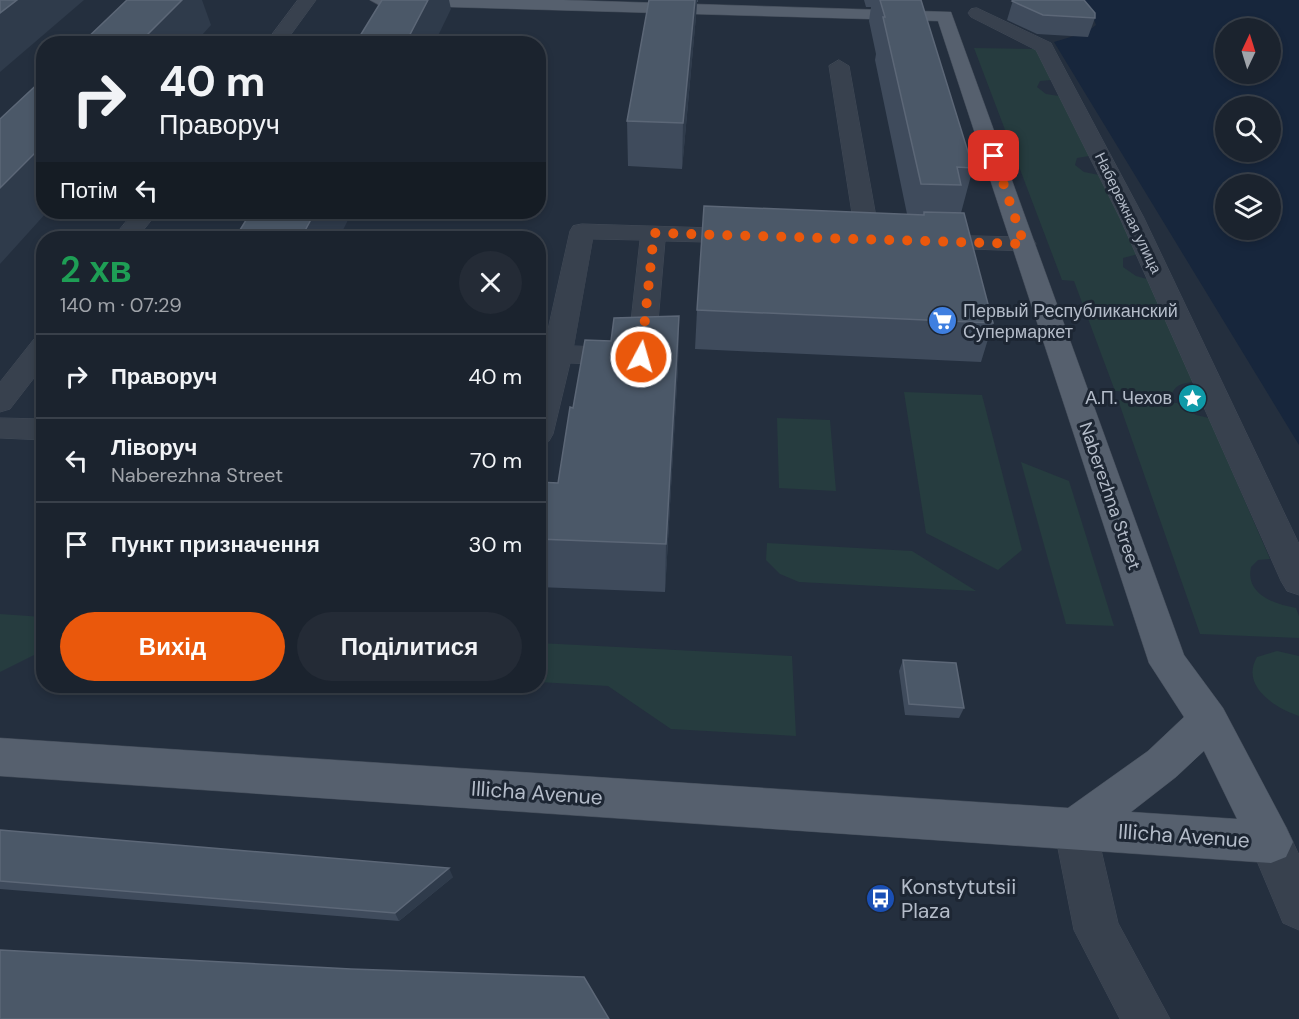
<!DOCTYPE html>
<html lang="uk">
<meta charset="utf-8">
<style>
body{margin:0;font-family:"DM Sans",sans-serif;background:#242b36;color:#f1f3f6;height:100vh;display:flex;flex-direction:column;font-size:22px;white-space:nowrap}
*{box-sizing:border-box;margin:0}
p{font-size:20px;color:#a0a4aa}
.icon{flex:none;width:33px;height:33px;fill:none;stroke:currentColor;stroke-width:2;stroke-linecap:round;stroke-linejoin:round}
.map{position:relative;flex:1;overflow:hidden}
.drawer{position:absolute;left:36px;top:231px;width:510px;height:462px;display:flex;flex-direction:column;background:#1b232e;border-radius:24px;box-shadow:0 3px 9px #0003,0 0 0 2px #39404a}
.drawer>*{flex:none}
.top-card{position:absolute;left:36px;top:36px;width:510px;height:183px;border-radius:24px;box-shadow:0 3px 9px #0003,0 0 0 2px #39404a;background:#1b232e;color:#f1f3f6;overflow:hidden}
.needle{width:39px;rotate:4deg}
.buttons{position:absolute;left:1215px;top:18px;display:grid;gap:12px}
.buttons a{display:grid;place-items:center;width:66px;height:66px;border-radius:50%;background:#1b232e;box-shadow:0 3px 9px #0003,0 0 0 2px #39404a;font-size:30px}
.pin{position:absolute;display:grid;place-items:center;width:51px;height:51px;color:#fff;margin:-26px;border-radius:12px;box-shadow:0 3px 9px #0006}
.me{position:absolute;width:66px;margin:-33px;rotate:6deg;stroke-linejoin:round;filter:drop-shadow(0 0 4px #0008)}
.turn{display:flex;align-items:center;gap:21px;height:126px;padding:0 24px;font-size:27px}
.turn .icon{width:78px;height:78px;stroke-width:2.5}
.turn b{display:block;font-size:42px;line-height:51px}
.then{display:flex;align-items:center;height:57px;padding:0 24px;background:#0003;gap:12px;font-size:22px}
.round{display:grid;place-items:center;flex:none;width:63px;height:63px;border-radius:32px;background:#242b36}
.headline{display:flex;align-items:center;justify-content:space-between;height:102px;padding:0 24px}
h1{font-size:36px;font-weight:600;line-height:45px;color:#1e9e55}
.action{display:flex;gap:12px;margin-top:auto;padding:12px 24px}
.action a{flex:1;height:69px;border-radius:36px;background:#ea580c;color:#fff;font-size:24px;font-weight:600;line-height:69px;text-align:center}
.action a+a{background:#242b36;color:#f1f3f6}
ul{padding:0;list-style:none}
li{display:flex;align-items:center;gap:18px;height:84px;padding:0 24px;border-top:2px solid #39404a}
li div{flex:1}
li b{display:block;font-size:22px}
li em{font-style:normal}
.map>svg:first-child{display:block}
</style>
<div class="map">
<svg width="1299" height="1019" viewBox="0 0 1299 1019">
<rect width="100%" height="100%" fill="#242f3e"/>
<!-- green -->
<g fill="#263c3f">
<path d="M974,48L1038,49L1051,80L1040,81L1037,87L1046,94L1059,96L1089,156L1077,158L1075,165L1084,172L1099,175L1138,254L1123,258V267L1136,276L1147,279L1195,382C1185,383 1177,383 1172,393L1115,391L1074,281L1062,280Z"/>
<polygon points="904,392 982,395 1022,550 998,570 926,533"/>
<path d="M1118,400L1177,403L1196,415L1209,418L1270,559L1258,560L1251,567C1245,594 1273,604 1296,608L1299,616V638L1200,634Z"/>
<polygon points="777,418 830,420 836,491 779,488"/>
<polygon points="1021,462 1069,481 1114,626 1066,624"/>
<polygon points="767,543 912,551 976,591 799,582 780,574 766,560"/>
<polygon points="0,614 43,617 43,653 38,653 0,672"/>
<polygon points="539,643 792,656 796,736 671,729 608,686 539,682"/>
<path d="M1277,651L1299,656V716C1275,708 1240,686 1257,657Z"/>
</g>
<!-- water -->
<path fill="#17263c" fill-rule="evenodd" d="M1074,0H1299V445L1054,42L1087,32L1096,25L1092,14ZM1226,28H1270V74H1226ZM1226,106H1270V152H1226ZM1226,184H1270V230H1226Z"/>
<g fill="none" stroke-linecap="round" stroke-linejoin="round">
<defs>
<g id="minor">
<polygon points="298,0 316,0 284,44 265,44"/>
<polygon points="977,8 1051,43 1053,47 1144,218 1299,544 1299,595 1287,591 1281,581 1120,218 1036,50 971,17 968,13 971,9"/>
<polygon points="839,60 849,66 880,239 877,244 868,246 859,244 856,239 829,66"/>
<polygon points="134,212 158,212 137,238 113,238"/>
<path d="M582,224L747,229L756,231L759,236L756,241L747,243L665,241L655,357L651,363L641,366L570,363L553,434L549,441L538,444V374L570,231L573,226ZM593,239L640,240L628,348L574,346Z"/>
<polygon points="927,235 1024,237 1033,239 1036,244 1033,249 1024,251 918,247 915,242 918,237"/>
<polygon points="44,336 44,365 10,409 0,412 0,382 34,339"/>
<polygon points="0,418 44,419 44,440 0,438"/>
<polygon points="1075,807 1090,813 1096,828 1118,923 1170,1019 1120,1019 1074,930 1054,828 1060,813"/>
<polygon points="1271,821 1286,827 1299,855 1299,930 1283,923 1249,842 1256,827"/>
</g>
<path id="major" d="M370,0H564L951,12L1184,655L1223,708L1286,827L1293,842L1286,857L1271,863L0,776V738L1068,808L1148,751L1184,717L1149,663L938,21L379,5ZM1204,751L1237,819L1131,812L1176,777Z"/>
</defs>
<!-- minor casing -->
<use href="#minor" stroke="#414a57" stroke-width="1"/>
<!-- major casing -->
<use href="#major" stroke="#414a57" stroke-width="1"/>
<!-- minor -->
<use href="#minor" fill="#38414e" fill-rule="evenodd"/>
<!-- major -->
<use href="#major" fill="#56606e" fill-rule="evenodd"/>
</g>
<!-- wall -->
<g fill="#3f4b5c">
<polygon points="649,0 698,0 698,2 697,2 696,16 682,169 628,166 627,121"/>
<polygon points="864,0 921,0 973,168 961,213 993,323 981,362 695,349 697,310 907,214 875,60 876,54 869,21 871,7 866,7"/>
<polygon points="1013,0 1095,18 1088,37 1037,34 1007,20"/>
<polygon points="679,316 678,366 665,592 538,587 538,482 558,483 573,408 611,341"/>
<polygon points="903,660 964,708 959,718 905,715 899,671"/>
<polygon points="0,830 453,877 399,921 0,889"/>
</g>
<!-- shaded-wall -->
<g fill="#2f3b4b">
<polygon points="17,0 84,0 0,72 0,13"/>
<polygon points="182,0 202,0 211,25 194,44 138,44"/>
<polygon points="428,0 449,0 451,9 434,44 405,44"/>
<polygon points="695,0 697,0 696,16 682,169 683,123"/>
<polygon points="44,138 44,212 47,212 0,264 0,188"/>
<polygon points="315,212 352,212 339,238 301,238"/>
<polygon points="679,316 678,366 665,592 666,544"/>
<polygon points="449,868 453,877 399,921 395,913"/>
</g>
<!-- building -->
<g fill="#4b5868" stroke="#5c6777" stroke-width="1.5">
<polygon points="0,0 17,0 0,13"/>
<polygon points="127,0 182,0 138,44 81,44"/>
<polygon points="382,0 428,0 405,44 355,44"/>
<polygon points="649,0 695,0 683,123 627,121"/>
<polygon points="880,0 921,0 973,168 957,167 961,185 921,184 883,17 885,17"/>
<polygon points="1013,0 1084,0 1095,13 1095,18 1043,15 1012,1"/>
<polygon points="44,78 44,138 41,140 44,140 44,144 0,188 0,119"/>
<polygon points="704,206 924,215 924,212 964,213 993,323 697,310"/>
<polygon points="251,212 315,212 301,238 235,238"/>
<polygon points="679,316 666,544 538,539 538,482 558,483 570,407 573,408 585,340 611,341 614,318"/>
<polygon points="903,660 956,663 964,708 909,704"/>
<polygon points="0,830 449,868 395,913 0,881"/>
<polygon points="0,950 351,969 584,977 609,1019 0,1019"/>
</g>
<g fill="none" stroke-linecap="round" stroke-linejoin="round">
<!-- route -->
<polyline stroke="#ea580c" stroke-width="10" stroke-dasharray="0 18" points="641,357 654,233 1024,244 994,156"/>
</g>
<!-- icons -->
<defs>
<symbol id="supermarket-disc" viewBox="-11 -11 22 22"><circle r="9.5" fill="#3f7fe0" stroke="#1d2633"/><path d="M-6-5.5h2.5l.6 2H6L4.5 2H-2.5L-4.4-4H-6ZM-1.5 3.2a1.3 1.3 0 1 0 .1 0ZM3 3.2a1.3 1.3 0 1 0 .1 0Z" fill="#fff"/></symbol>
<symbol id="sight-disc" viewBox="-11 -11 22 22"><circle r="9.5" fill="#0f9aa8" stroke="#1d2633"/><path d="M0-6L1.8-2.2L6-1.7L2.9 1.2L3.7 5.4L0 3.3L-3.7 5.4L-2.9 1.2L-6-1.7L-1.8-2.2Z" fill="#fff"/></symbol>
<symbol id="bus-disc" viewBox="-11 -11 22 22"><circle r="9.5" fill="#1a4fb4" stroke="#1d2633"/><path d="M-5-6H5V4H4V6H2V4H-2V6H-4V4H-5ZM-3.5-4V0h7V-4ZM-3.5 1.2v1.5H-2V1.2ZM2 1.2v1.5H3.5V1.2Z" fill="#fff"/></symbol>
</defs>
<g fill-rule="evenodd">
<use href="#supermarket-disc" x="926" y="304" width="33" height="33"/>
<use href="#sight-disc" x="1176" y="382" width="33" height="33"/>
<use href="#bus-disc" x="864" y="882" width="33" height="33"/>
</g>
<g text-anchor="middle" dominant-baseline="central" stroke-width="6" stroke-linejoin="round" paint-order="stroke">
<!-- far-street labels -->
<g font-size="15" fill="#b4bcc9" stroke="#1d2633">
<text transform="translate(1128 213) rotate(64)">Набережная улица</text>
</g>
<!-- poi labels -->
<g font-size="18" fill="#b4bcc9" stroke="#1d2633" text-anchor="start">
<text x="963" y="311">Первый Республиканский<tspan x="963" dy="21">Супермаркет</tspan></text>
<text x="1172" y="398" text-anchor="end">А.П. Чехов</text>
</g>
<!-- street labels -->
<g font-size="18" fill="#b4bcc9" stroke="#1d2633">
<text transform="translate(1110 496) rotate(71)">Naberezhna Street</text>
</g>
<!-- near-street labels -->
<g font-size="21" fill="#b4bcc9" stroke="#1d2633">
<text transform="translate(537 793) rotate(4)">Illicha Avenue</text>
<text transform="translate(1184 836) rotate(4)">Illicha Avenue</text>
</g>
<!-- near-poi labels -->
<g font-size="21" fill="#b4bcc9" stroke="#1d2633" text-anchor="start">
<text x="901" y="887">Konstytutsii<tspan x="901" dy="24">Plaza</tspan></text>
</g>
</g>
</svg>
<div class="buttons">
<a><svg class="needle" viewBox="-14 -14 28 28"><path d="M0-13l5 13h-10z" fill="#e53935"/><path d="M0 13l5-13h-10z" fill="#a0a4aa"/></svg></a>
<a><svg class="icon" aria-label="search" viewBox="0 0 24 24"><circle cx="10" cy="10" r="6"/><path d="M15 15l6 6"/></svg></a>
<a><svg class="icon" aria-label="layers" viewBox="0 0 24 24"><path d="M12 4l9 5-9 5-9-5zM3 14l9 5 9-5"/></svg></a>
</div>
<div class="pin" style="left:994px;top:156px;background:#d93025"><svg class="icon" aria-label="arrive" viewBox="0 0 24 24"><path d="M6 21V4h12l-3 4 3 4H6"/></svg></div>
<svg class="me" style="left:641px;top:357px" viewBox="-20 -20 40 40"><circle r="17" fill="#ea580c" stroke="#fff" stroke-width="3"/><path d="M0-11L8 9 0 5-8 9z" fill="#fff"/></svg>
<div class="top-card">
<div class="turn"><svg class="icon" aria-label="right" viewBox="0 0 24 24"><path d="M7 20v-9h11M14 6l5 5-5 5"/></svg><div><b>40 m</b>Праворуч</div></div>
<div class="then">Потім<svg class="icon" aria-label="left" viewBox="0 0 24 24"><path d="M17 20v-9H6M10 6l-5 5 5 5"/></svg></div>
</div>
<section class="drawer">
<div class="headline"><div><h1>2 хв</h1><p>140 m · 07:29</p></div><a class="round"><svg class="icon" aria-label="close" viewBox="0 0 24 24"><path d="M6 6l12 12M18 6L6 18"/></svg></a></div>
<ul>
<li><svg class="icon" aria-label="right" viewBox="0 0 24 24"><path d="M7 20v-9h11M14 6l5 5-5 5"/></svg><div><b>Праворуч</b></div><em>40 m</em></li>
<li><svg class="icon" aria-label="left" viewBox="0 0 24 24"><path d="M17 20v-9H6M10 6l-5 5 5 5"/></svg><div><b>Ліворуч</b><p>Naberezhna Street</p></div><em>70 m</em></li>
<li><svg class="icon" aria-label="arrive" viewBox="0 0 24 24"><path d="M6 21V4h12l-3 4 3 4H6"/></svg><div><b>Пункт призначення</b></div><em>30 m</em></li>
</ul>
<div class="action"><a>Вихід</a><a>Поділитися</a></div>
</section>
</div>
